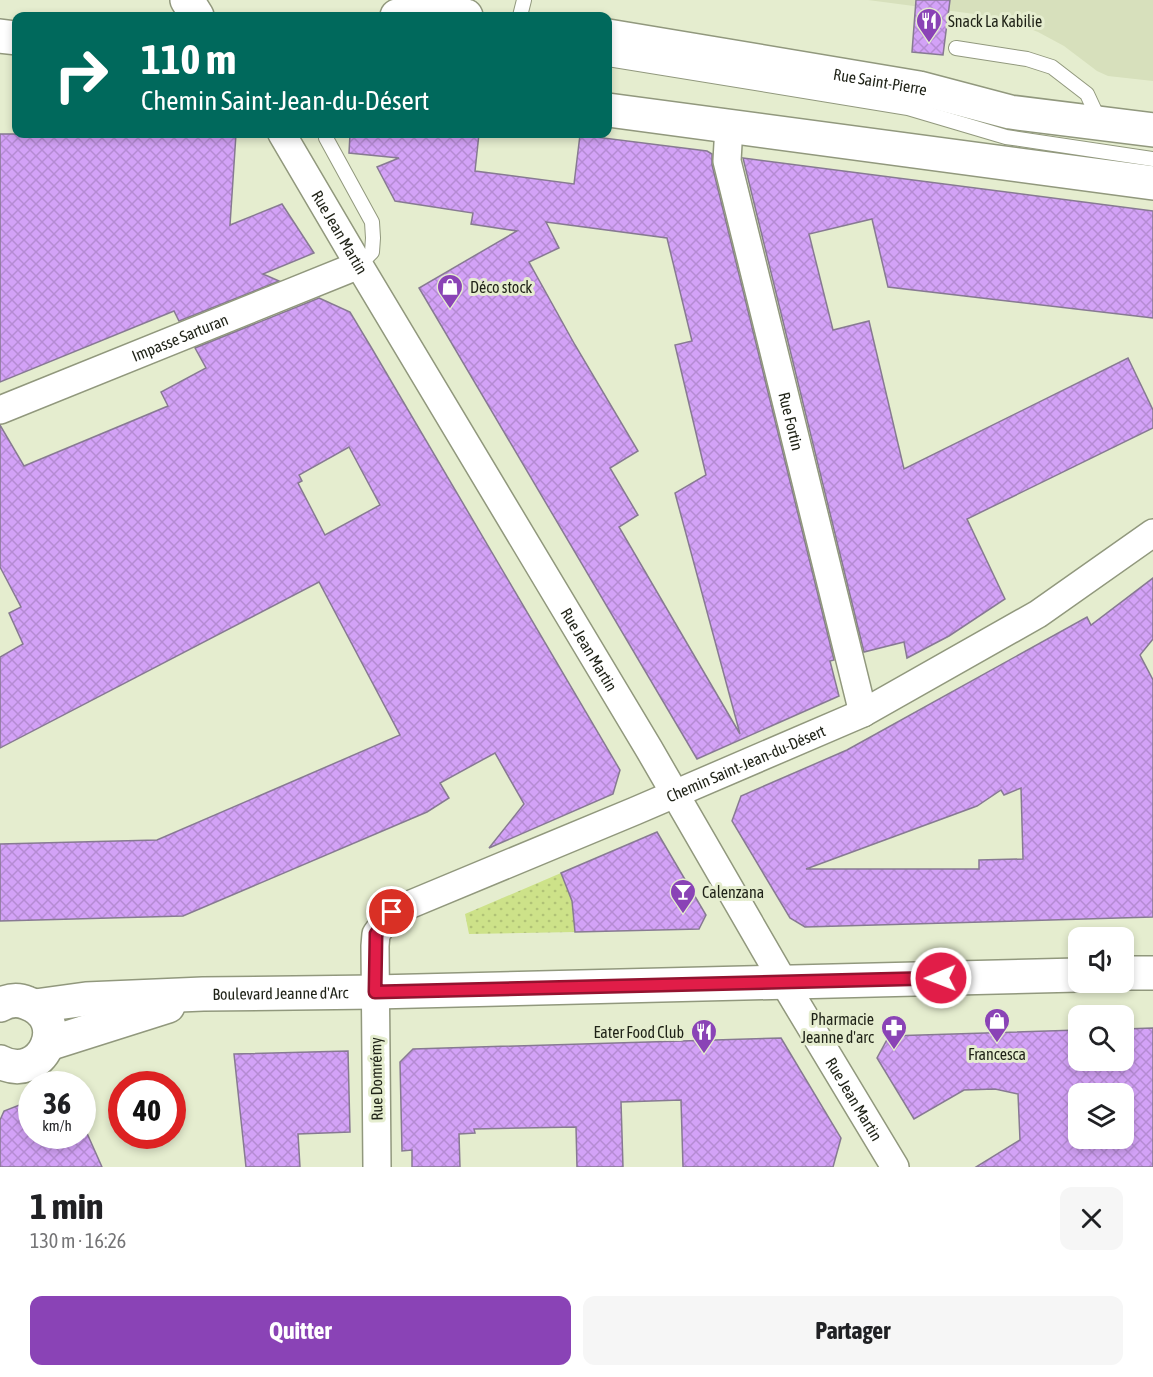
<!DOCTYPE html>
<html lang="fr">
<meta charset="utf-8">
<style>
body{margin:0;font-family:"Asap Condensed",sans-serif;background:#f6f6f6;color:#202124;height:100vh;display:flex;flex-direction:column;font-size:22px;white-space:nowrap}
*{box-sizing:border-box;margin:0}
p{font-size:20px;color:#757577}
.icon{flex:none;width:33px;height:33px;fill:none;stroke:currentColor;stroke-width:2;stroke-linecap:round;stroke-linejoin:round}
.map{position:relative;height:1167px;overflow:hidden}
.drawer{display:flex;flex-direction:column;background:#fff;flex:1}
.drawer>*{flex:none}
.hud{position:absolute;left:12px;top:12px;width:600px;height:126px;border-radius:12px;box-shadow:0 3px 9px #0003;background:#00695c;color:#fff;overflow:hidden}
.buttons{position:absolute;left:1068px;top:927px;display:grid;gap:12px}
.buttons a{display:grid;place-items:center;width:66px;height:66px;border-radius:12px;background:#fff;box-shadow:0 3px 9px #0003;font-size:30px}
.speed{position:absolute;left:18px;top:1071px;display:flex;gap:12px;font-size:30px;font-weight:700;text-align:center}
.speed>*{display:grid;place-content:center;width:78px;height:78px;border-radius:50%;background:#fff;box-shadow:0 3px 9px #0003;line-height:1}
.speed small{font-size:15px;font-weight:400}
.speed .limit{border:9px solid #d22;background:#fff;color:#111}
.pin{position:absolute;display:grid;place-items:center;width:51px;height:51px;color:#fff;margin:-26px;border:3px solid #fff;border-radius:50%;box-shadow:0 2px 6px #0007}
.me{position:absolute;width:66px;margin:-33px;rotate:269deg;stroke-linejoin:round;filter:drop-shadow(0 0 4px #0008)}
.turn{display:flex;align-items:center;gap:21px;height:126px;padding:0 30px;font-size:27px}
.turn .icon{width:78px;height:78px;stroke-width:2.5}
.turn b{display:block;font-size:42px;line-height:51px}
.round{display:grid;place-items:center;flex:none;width:63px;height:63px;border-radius:12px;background:#f6f6f6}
.head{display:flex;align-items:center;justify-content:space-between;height:102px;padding:0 30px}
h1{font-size:36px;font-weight:700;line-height:45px}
.primary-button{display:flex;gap:12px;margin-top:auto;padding:12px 30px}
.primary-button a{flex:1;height:69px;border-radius:12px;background:#8a43b6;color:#fff;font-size:24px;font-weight:700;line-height:69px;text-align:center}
.primary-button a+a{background:#f6f6f6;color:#202124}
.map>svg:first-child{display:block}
</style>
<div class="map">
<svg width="1153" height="1167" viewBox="0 0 1153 1167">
<defs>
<pattern id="garden-dots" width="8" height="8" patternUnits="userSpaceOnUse" patternTransform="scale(1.5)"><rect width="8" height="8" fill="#cde289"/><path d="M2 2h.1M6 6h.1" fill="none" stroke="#b0c276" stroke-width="1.8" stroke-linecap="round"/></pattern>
<pattern id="building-cross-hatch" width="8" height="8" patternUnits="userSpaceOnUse" patternTransform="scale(1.5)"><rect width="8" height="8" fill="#d3a2f7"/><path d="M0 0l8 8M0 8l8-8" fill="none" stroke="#b58bd3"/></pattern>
</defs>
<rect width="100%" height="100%" fill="#e5edcf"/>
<!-- built -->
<polygon fill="#d7e0bc" points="868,0 1153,0 1153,81 1108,76 1097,71 1064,46 1038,32 1010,21 982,15"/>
<!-- garden -->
<polygon fill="url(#garden-dots)" points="561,873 572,901 575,932 469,934 465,914"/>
<!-- building -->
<g fill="url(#building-cross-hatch)" stroke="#877a92" stroke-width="1.5" fill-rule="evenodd">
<polygon points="916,0 950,0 943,55 912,52"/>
<polygon points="0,134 236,134 230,225 282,204 314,253 263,274 279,281 179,321 174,311 0,382"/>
<path d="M350,134H479L475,171L574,184L580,135L707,151L712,154V165L834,660L830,661L839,696L697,759L419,288L517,231L471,224L473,213L395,201L377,167L399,158L349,153ZM546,222L667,238L692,341L675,345L706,475L675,493L740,734L619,527L638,515L610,468L638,451L575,345L529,262L559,248Z"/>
<polygon points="743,158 1153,211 1153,318 888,287 872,219 809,234 833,330 869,321 904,469 1128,358 1153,410 1153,428 967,519 1005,599 949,636 907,658 904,642 864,652"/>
<path d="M319,298L350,312L371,347L620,770L613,794L489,848L524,804L495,753L440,783L449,798L427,812L183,916L0,921V844L157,840L400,735L319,582L0,748V657L23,644L9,613L21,607L0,567V425L24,466L168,406L161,392L206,368L195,348ZM349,447L380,505L325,535L298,483L302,481L299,475Z"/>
<path d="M1153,578V639L1140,655L1153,680V917L805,927L790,918L732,821L741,796L847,750L1087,617L1091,625ZM1021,788L1023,859L979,860V869H806L977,806L1001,790L1004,795Z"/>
<polygon points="657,832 706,915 699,929 575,932 572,901 561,873"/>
<path d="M1153,1028V1167H976L1020,1140L1018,1094L995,1089L964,1090L914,1119L877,1058L889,1036L1078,1030V1060H1124V1029ZM1078,1094H1124V1138H1078Z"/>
<polygon points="781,1038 841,1138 833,1167 683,1167 681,1100 621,1102 623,1167 577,1167 576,1127 474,1129 475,1133 459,1134 460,1167 412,1167 412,1150 402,1151 400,1062 413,1049"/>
<polygon points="348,1051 350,1132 298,1134 300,1167 246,1167 234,1054"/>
<polygon points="32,1100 32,1136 82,1136 82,1122 102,1167 0,1167 0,1120 4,1111"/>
</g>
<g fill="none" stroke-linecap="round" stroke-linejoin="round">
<defs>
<g id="lane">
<polyline points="520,16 524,0"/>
<polyline points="956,48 1027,59 1052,67 1087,94 1100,122"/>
<polyline points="608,59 908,108 1006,137 1153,159"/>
<polyline points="326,138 372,222 373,238 372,252 359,265"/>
</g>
<g id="street">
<path id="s1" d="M729,126L727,161L863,713"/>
<path id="s2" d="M282,134L359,265L649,749L783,981L895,1167"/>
<path id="s3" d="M0,410L359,265"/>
<path id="s4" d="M377,1167L375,946L376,934L392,912L635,811L863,713L1038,614L1153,533"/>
</g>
<g id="secondary">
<polyline points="187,0 197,16"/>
<polyline points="397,16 409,15 466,16"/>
<polyline points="0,36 16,38"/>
<path id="s5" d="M608,36L919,88L1010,112L1153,130"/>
<polyline points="608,110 1153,183"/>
<polyline points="1124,973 1153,973"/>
<path d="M0,1005C9,1000 18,999 27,1003C72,1019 43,1084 0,1062"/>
<path id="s6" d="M35,1006L86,999L203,994L375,992L1078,975"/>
<polyline points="48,1044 168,1006"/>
</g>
</defs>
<!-- lane casing -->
<use href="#lane" stroke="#91987d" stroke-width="16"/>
<!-- street casing -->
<use href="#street" stroke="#91987d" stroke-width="30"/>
<!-- secondary casing -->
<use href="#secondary" stroke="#91987d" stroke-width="36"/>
<!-- lane -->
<use href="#lane" stroke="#fff" stroke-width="14"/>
<!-- street -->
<use href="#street" stroke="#fff" stroke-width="27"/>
<!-- secondary -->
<use href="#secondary" stroke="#fff" stroke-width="33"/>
</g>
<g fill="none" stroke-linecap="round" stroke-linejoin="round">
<defs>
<polyline id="route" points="392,912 376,934 375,992 941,978"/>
</defs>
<!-- route casing -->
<use href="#route" stroke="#92132f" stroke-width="15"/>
<!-- route -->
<use href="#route" stroke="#e11d48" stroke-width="10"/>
</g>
<!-- icons -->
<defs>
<symbol id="restaurant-pin" viewBox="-11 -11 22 30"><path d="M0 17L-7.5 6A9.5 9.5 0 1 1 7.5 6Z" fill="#8a43b6" stroke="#e5edcf"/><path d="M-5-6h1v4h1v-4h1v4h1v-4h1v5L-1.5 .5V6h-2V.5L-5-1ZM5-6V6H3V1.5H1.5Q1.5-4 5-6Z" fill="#fff"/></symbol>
<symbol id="shop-pin" viewBox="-11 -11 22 30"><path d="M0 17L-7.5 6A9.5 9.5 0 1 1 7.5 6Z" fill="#8a43b6" stroke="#e5edcf"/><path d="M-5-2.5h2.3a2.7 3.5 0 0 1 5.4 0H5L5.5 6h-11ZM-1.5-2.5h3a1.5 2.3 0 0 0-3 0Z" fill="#fff"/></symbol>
<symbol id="bar-pin" viewBox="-11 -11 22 30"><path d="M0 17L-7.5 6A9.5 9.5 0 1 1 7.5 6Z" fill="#8a43b6" stroke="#e5edcf"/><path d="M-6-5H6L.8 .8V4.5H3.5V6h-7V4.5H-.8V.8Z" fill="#fff"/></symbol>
<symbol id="pharmacy-pin" viewBox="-11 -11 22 30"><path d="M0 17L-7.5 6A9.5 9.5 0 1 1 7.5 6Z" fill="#8a43b6" stroke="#e5edcf"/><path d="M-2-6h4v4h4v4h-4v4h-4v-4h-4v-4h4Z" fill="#fff"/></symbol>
</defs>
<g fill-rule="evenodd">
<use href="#restaurant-pin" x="914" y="6" width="30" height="40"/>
<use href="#shop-pin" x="435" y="272" width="30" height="40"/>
<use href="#bar-pin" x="668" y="877" width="30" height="40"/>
<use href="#shop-pin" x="982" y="1006" width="30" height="40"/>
<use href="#pharmacy-pin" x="879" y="1013" width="30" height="40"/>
<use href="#restaurant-pin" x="689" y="1017" width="30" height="40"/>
</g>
<g text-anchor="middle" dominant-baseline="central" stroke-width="6" stroke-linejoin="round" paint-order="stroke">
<!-- poi labels -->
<g font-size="16" fill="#1f2217" stroke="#e5edcf" text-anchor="start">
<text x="948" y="21">Snack La Kabilie</text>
<text x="470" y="287">Déco stock</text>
<text x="702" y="892">Calenzana</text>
<text x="874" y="1019" text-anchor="end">Pharmacie<tspan x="874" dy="18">Jeanne d'arc</tspan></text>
<text x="684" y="1032" text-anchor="end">Eater Food Club</text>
<text x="997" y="1054" text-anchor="middle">Francesca</text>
</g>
<!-- street labels -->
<g font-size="16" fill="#1f2217" stroke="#e5edcf">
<text stroke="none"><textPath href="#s5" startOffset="276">Rue Saint-Pierre</textPath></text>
<text stroke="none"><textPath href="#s2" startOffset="114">Rue Jean Martin</textPath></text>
<text stroke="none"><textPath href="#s3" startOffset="194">Impasse Sarturan</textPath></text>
<text stroke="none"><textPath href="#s1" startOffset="303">Rue Fortin</textPath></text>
<text stroke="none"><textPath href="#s2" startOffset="600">Rue Jean Martin</textPath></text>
<text stroke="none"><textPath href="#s4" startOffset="644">Chemin Saint-Jean-du-Désert</textPath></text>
<text stroke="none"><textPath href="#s6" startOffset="246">Boulevard Jeanne d'Arc</textPath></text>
<text transform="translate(376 1079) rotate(-91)">Rue Domrémy</text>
<text stroke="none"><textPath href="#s2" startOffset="1122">Rue Jean Martin</textPath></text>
</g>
</g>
</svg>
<div class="buttons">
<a><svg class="icon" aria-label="sound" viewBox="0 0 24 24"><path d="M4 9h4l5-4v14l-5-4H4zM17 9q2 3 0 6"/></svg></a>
<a><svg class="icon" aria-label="search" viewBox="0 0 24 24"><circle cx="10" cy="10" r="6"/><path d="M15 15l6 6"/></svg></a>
<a><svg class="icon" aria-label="layers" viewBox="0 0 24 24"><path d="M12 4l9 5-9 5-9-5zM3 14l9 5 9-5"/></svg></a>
</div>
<div class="speed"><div>36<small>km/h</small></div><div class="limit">40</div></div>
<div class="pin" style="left:392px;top:912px;background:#d93025"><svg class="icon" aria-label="arrive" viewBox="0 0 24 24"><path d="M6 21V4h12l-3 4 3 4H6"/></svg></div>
<svg class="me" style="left:941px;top:978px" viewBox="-20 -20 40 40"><circle r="17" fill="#e11d48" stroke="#fff" stroke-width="3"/><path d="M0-11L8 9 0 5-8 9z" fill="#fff"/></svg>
<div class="hud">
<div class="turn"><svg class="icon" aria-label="right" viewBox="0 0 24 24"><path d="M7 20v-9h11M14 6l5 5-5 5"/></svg><div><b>110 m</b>Chemin Saint-Jean-du-Désert</div></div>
</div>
</div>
<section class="drawer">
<div class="head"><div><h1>1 min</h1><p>130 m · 16:26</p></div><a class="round"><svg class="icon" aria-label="close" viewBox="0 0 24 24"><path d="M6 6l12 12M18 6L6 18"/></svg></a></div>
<div class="primary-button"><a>Quitter</a><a>Partager</a></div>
</section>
